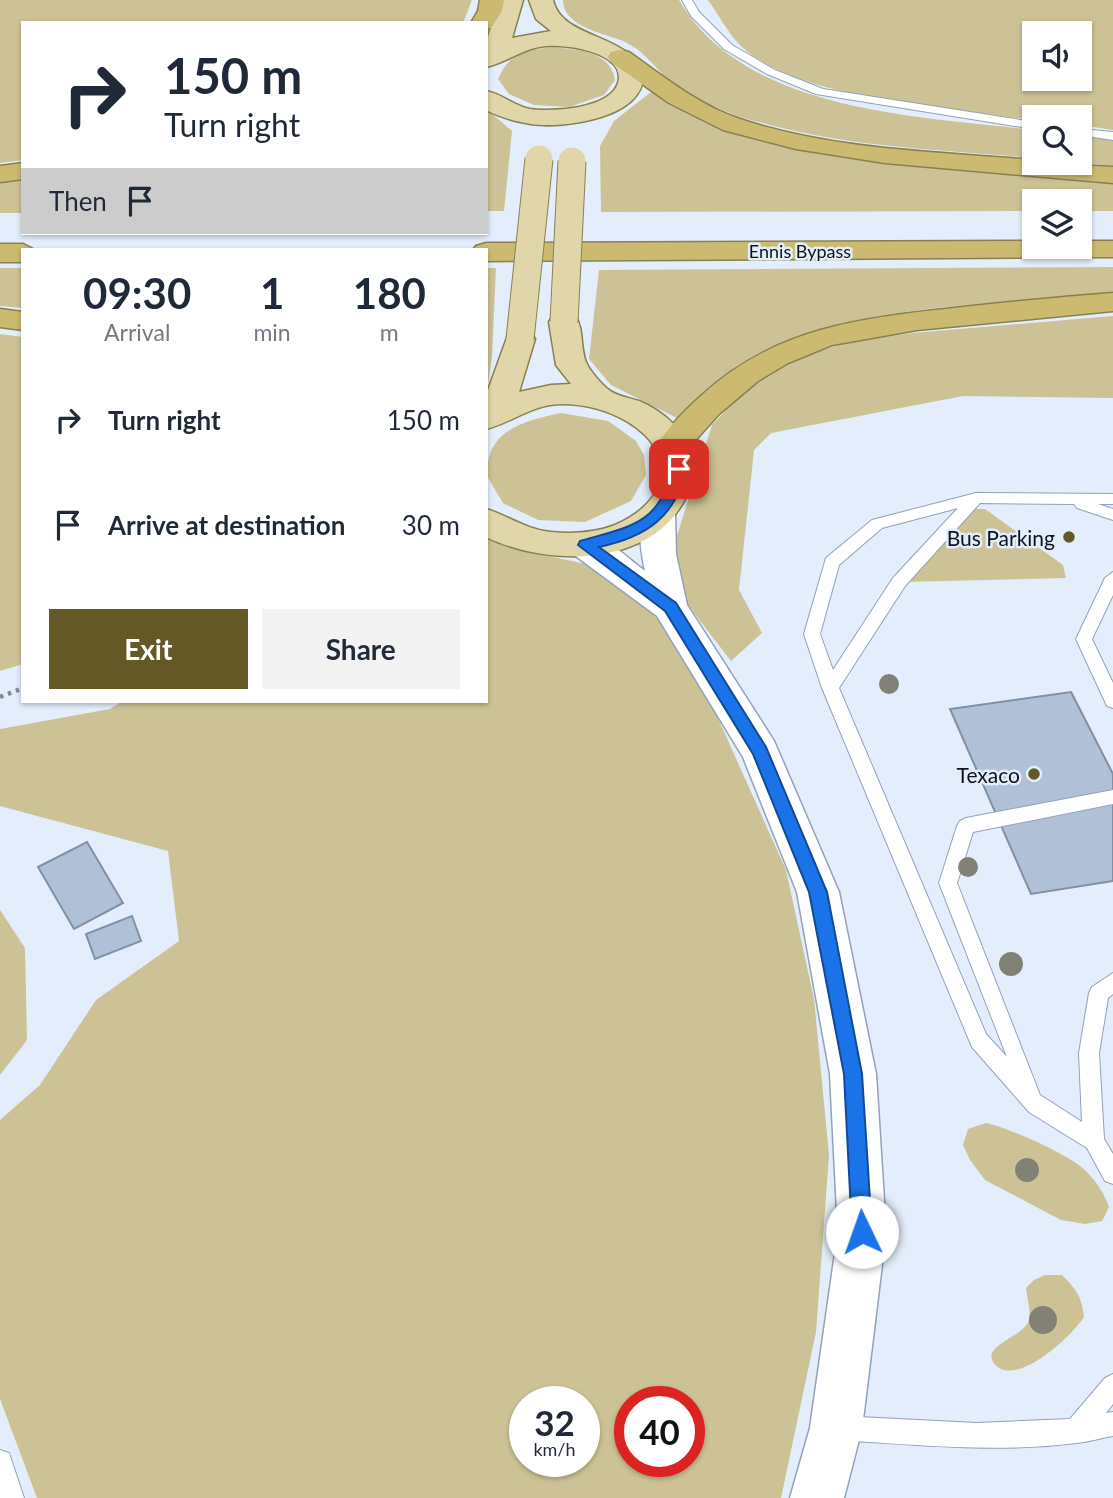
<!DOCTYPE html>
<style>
body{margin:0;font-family:Lato,sans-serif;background:#f2f2f3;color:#1f2937;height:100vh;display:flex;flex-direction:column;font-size:26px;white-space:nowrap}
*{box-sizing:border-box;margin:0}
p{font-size:23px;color:#747a83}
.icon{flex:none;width:38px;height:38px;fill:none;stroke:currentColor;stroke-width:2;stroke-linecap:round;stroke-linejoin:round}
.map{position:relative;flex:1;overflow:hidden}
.side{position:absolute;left:21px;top:248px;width:467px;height:455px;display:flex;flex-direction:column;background:#fff;border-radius:0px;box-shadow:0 2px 5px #0004}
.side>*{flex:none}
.top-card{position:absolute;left:21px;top:21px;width:467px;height:214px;border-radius:0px;box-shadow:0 2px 5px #0004;background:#fff;color:#1f2937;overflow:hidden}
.tools{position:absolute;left:1022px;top:21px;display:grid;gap:14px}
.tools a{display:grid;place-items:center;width:70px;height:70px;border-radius:0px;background:#fff;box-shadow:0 2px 5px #0004;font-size:35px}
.speed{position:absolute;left:509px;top:1386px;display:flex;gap:14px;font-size:35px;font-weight:700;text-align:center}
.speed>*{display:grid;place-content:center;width:91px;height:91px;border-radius:50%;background:#fff;box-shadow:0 2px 5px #0004;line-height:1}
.speed small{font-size:18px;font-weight:400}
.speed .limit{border:10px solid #d22;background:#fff;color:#111}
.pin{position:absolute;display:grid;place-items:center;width:60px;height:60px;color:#fff;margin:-30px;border-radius:14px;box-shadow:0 4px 10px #0006}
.me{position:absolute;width:77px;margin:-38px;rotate:357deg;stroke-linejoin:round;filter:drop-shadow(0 0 5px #0008)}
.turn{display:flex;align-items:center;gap:24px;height:147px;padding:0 28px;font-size:32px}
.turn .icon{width:91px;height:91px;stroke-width:2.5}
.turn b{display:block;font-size:49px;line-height:60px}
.then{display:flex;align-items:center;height:66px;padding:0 28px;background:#0003;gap:14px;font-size:26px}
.eta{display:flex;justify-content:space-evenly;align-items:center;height:119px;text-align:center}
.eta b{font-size:42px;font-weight:700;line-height:49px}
.action{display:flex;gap:14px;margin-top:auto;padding:14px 28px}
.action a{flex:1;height:80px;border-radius:0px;background:#645926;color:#fff;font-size:28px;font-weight:700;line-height:80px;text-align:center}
.action a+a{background:#f2f2f3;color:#1f2937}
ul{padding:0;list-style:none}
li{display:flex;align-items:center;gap:21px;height:105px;padding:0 28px}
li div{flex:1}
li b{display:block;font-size:26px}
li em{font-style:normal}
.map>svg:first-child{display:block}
</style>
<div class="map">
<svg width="1113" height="1498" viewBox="0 0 1113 1498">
<rect width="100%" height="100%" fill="#e3edfb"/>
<!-- green -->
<g fill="#ccc295" fill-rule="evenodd">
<polygon points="0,0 472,0 463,23 23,23 23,160 0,163"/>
<path d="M563,0H679C745,113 919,116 1034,130V158C947,150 856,148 770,125C757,121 742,119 730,113C709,105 686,95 669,80C654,67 643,50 625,42C606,33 563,28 563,0Z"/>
<path d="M708,0H1113V130L1080,125V117H1034V120C957,110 800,100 742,47C729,35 719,15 708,0ZM1034,33H1080V79H1034Z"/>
<path d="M552,47C577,50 610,50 615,80L604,95L569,107L534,105L509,94L498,79C512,50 523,52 552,47Z"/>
<polygon points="651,92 706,119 766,140 1113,182 1113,211 1080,211 1080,201 1034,201 1034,211 601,212 600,146 614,121"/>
<polygon points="486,109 512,131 504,211 487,211"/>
<polygon points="1080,135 1113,139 1113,166 1079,163"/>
<polygon points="23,180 23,213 0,213 0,183"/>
<path d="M1113,267V297C996,305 846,301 744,362C720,376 700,401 679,419L611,385L589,359L599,270Z"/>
<polygon points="0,268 23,268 23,308 0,306"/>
<polygon points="487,268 496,268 492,356 487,391"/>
<polygon points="1113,316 1113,398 963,396 771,433 754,450 739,590 762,633 731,661 684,600 675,542 712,425 754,381 797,358 849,342 913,333"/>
<polygon points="0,334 23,337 23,664 0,671"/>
<path d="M561,413L608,421L636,441L644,455L646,475L631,501L585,522L538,520L503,503L487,476C486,429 524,421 561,413Z"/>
<polygon points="967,509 985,509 1063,565 1066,578 899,582"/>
<path d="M487,537L507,547L590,565L630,590L661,623L717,716L786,870L814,999L829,1155L816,1332L781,1498H37L0,1399V1120L40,1085L96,1000L179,941L168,851L0,806V729L110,709L121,702H486ZM525,1402H584V1461H525ZM630,1402H690V1461H630Z"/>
<polygon points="0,910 25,948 27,1040 0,1075"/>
<path d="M986,1123C1009,1128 1068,1154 1085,1170C1096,1181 1104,1193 1109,1207L1102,1221L1085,1224L1061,1220L985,1180L970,1160L963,1145L968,1129Z"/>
<path d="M1045,1275H1062C1076,1289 1082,1297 1084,1317C1073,1335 1013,1392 993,1362C983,1345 1025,1336 1029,1320C1031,1311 1027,1298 1026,1288L1034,1280Z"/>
</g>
<!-- building -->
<g fill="#b0c1d7" stroke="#8090a5" stroke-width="2">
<polygon points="1071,692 1113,774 1113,881 1031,894 950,709"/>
<polygon points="87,842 123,903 74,929 38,867"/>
<polygon points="132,916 141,941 95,959 86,934"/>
</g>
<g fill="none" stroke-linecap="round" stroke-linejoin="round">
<defs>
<g id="service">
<polygon points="682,0 692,0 699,12 732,45 775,70 823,89 1034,122 1034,129 816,94 767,74 724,49 691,16"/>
<polygon points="1080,129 1113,132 1113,140 1080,135"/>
<path d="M976,493L1113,494V504H1098L1113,509V520L1077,508L1074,504L980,503L905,586L839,688L986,1034L1007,1057L939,883L957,826L960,821L966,818L1113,790V804L973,832L957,883L1040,1095L1082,1122L1079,1053L1089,993L1092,987L1113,973V994L1108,998L1099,1053L1104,1139L1113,1154V1184L1105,1181L1087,1148L1029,1112L972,1047L822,688L804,634L826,558L872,520ZM958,508L893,578L833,670L820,634L839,565L882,528Z"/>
<polygon points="1113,572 1113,595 1092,639 1113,683 1113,708 1107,706 1076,639 1105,578"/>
<path d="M1113,1374V1404L1106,1413L1113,1412V1436C1101,1438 1088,1442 1076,1443C999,1453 917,1445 839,1440L831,1436L827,1428L831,1420L839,1416L976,1423L1070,1419L1105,1378Z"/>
<polygon points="0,1450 9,1453 24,1498 0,1498"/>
</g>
<path id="tertiary" d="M658,502L670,506L675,514L676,554L687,605L774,741L839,892L876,1074L886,1232L862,1428L844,1498H790L810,1428L838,1232L830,1074L797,892L743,757L657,616L573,554L568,545L573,536C600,528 624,556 645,571C641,552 636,523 646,506Z"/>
<g id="primary">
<path d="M499,0H523L512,38L551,31L536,19L529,0H553C562,40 628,32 643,74C646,118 563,129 531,124C517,122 503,118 490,112L486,110V91C502,94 514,106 530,109C552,112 610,109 618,83C627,52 565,44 546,46C523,48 508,62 486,67V44Z"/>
<path d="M564,313L575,315C584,329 580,347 586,362C589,370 602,385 609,390C616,396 630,398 639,401C663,411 686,431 694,457C698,471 692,485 686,497C652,568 548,567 486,537V509C509,516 527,530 551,532C572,534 595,533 615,525C668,502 681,455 628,422C608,410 585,404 562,404C533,404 513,422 486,429V396L509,332L520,330L531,332L535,339L519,392L551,385L571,384L556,365L549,322L553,315Z"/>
</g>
<g id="motorway">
<polygon points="480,0 504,0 502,11 491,28 486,29 486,23 471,23 478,11"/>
<path d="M620,50L629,52C664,77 701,107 743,120C836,150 938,152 1034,160V163L1113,167V183L885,163L796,149L723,130L669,103L611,62L608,57L611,52Z"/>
<polygon points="23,163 23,179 0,182 0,166"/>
<polygon points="1034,241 1034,247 1080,247 1080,241 1113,241 1113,257 486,261 486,250 473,250 476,246 486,243"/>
<polygon points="0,244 23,244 35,250 23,250 23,262 0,262"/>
<path d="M1113,293V311L917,330L832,345L788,363L758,381L719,414L684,453L673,456L662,453L657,445C669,426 686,409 703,394C776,328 860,318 954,308C1007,302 1060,297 1113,293Z"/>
<polygon points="0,309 23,312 23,330 0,327"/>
</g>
</defs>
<!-- service casing -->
<use href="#service" stroke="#92a2b8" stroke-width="2"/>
<!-- tertiary casing -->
<use href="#tertiary" stroke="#92a2b8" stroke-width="3"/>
<!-- primary casing -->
<use href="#primary" stroke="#898052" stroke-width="3"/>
<!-- motorway casing -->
<use href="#motorway" stroke="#898052" stroke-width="3"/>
<!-- path -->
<polyline stroke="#828a95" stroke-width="4.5" stroke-dasharray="3.5 5" stroke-linecap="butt" points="0,697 23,688"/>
<!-- service -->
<use href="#service" fill="#fff" fill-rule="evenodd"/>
<!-- tertiary -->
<use href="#tertiary" fill="#fff" fill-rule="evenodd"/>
<!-- primary -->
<use href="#primary" fill="#e0d6a9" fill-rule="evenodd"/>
<!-- motorway -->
<use href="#motorway" fill="#cbba70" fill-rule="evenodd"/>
<defs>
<g id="primary-bridge">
<polyline points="564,322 572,161"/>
<polyline points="520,339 539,159"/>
</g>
</defs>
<!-- primary-bridge casing -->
<use href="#primary-bridge" stroke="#898052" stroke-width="29" stroke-linecap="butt"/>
<!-- primary-bridge -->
<use href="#primary-bridge" stroke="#e0d6a9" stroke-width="27"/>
</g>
<!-- trees -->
<g fill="#818176">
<circle cx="889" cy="684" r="10"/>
<circle cx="968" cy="867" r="10"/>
<circle cx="1011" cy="964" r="12"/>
<circle cx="1027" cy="1170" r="12"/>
<circle cx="1043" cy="1320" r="14"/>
</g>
<!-- route -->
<path fill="#1a73e8" stroke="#114b97" stroke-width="2" d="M679,464L686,469C676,517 646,537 599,547L676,603L766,747L827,892L862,1074L872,1232L869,1239L862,1242L855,1239L852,1232L844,1074L809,892L753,754L665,611L578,545L580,541C628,527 660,525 672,469Z"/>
<!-- markers -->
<g fill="#645926" stroke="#e3edfb" stroke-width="2.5">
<circle cx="1069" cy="537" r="7"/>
<circle cx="1034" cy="774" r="7"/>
</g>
<g text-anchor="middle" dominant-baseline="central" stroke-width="5" stroke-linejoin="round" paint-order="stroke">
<!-- far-street labels -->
<g font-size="18" fill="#0e131b" stroke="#e3edfb">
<text x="800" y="251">Ennis Bypass</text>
</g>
<!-- poi labels -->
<g font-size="21" fill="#0e131b" stroke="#e3edfb" text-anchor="end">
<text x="1055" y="537">Bus Parking</text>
<text x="1020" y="774">Texaco</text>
</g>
</g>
</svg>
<div class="tools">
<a><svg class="icon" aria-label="sound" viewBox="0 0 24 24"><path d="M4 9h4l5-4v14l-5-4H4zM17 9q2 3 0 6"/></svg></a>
<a><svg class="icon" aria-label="search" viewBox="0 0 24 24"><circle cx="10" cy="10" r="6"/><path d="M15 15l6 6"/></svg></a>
<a><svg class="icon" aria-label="layers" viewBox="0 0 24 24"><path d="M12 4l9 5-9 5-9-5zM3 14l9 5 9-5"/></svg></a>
</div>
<div class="speed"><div>32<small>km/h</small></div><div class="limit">40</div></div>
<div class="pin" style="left:679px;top:469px;background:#d93025"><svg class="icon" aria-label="arrive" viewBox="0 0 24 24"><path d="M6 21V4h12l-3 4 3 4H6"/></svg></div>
<svg class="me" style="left:862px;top:1232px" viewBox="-20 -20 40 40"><circle r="19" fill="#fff"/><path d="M0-13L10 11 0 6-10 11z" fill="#1a73e8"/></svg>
<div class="top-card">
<div class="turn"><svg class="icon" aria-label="right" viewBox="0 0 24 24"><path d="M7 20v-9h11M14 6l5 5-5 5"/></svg><div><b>150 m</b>Turn right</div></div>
<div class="then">Then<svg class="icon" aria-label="arrive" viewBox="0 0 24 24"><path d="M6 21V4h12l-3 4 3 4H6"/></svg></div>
</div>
<section class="side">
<div class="eta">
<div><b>09:30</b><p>Arrival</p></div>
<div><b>1</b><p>min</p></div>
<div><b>180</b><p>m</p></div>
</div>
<ul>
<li><svg class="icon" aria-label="right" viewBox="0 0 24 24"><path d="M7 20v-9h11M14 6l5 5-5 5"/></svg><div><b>Turn right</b></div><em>150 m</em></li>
<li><svg class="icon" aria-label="arrive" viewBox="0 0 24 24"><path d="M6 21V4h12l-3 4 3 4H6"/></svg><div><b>Arrive at destination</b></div><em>30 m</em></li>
</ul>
<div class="action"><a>Exit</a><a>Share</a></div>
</section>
</div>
